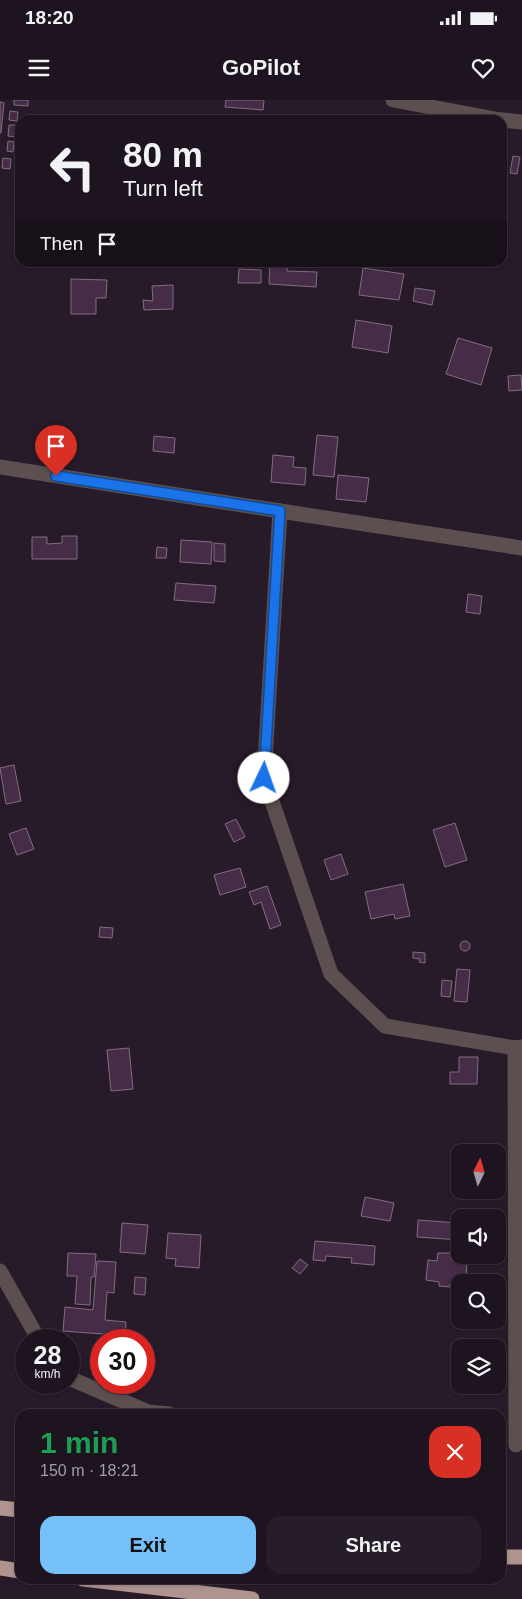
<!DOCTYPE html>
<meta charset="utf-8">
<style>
body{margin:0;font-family:Helvetica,sans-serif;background:#261d28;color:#f1f3f6;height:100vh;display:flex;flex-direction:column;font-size:19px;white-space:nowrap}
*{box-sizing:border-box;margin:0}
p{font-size:16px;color:#a19ea4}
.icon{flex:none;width:28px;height:28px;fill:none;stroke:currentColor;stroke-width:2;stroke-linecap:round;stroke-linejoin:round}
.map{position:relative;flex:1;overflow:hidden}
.drawer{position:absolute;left:15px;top:1309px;width:491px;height:175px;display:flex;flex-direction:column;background:#1e141f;border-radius:15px;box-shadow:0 1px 4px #0004,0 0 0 1px #3c333d}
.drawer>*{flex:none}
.top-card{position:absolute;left:15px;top:15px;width:492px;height:152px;border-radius:15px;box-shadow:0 1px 4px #0004,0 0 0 1px #3c333d;background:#1e141f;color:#f1f3f6;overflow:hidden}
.needle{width:32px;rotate:5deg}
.controls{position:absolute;left:451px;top:1044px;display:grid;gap:10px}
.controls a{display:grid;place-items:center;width:55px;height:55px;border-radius:10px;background:#1e141f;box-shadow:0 1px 4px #0004,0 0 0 1px #3c333d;font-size:25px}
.speed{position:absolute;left:15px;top:1229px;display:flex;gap:10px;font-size:25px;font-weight:700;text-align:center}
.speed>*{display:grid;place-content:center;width:65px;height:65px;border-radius:50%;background:#1e141f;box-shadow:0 1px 4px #0004,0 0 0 1px #3c333d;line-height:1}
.speed small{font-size:12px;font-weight:400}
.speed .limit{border:8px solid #d22;background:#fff;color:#111}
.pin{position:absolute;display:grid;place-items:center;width:42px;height:42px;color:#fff;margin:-51px -21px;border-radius:50% 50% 50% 0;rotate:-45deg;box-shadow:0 0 5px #0007}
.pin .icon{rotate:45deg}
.me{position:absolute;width:55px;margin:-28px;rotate:3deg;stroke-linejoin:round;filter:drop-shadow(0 0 4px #0008)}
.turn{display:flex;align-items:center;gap:18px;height:105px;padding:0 25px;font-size:22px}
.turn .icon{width:65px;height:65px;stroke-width:2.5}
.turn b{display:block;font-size:35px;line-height:42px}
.then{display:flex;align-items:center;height:48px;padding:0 25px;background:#0003;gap:10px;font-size:19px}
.round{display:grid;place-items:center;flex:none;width:52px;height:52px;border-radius:15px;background:#261d28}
.headline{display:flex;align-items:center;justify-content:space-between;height:85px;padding:0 25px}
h1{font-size:30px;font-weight:700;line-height:38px;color:#1e9e55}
.button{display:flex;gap:10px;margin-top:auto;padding:10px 25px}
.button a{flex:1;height:58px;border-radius:15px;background:#75c0f6;color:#111;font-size:20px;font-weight:700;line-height:58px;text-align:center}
.button a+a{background:#261d28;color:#f1f3f6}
.status{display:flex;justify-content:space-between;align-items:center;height:35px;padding:0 25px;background:#1e141f;direction:ltr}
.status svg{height:14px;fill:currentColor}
header{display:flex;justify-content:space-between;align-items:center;height:65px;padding:0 25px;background:#1e141f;font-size:22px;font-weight:700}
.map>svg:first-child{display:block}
</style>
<div class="status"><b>18:20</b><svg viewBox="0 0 49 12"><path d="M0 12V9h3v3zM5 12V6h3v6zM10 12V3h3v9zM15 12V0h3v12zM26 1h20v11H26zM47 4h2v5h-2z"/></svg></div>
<header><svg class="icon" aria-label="menu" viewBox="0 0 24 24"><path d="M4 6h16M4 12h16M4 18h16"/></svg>GoPilot<svg class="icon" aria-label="heart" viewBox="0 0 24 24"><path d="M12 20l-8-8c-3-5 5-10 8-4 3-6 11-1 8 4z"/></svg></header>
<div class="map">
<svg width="522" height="1499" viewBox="0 0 522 1499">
<rect width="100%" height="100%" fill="#281b29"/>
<!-- building -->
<g fill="#472c47" stroke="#806e7f">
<polygon points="14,0 28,0 28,6 14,5"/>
<polygon points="226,0 264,0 263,10 225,7"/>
<polygon points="0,2 4,3 1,33 0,33"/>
<polygon points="10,11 18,12 17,21 9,20"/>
<polygon points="9,25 17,25 16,37 8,36"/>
<polygon points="8,41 14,42 13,52 7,51"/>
<polygon points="513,56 520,57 517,74 510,73"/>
<polygon points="3,58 11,59 10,69 2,68"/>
<polygon points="270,162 288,162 287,171 317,172 316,187 269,184"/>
<polygon points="363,168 404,174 399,200 359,195"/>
<polygon points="239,169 261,170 261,183 238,183"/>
<polygon points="71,179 107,180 106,198 96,198 96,214 71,214"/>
<polygon points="173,185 173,209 144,210 143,200 153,201 152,186"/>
<polygon points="415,188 435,191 432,205 413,201"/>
<polygon points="356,220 392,226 388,253 352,247"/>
<polygon points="458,238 492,248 481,285 446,274"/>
<polygon points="521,275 522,290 509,291 508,276"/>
<polygon points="317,335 338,337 334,377 313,375"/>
<polygon points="154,336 175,338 174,353 153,351"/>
<polygon points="273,355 294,357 293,367 306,368 305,385 271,382"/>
<polygon points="338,375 369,378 366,402 336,399"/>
<polygon points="62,436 77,436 77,459 32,459 32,437 47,437 47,444 62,443"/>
<polygon points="181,440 212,442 211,464 180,462"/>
<polygon points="214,443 225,444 225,462 214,461"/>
<polygon points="157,447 167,448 166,458 156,458"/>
<polygon points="176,483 216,486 214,503 174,500"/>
<polygon points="468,494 482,496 480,514 466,512"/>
<polygon points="14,665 21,701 6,704 0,668"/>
<polygon points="236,719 245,737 234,742 225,724"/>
<polygon points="455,723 467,760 445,767 433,730"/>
<polygon points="26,728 34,749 17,755 9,734"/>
<polygon points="341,754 348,774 331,780 324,760"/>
<polygon points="240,768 246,787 220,795 214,775"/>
<polygon points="403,784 410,816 395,819 394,814 371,819 365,792"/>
<polygon points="267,786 281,825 270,829 261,802 254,805 249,792"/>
<polygon points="100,827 113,828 112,838 99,837"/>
<circle cx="465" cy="846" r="5"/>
<polygon points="413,852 425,853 425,863 419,862 420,859 413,858"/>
<polygon points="457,869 470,870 467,902 454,901"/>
<polygon points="442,880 452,881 450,897 441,896"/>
<polygon points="129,948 133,989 111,991 107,950"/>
<polygon points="459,957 478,957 477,984 450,984 450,972 459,972"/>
<polygon points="365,1097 394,1103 390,1121 361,1116"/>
<polygon points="459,1109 489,1112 488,1118 460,1118 460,1140 417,1137 418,1120 458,1123"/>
<polygon points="122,1123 148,1125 145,1154 120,1152"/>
<polygon points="168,1133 201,1135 199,1168 175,1166 176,1159 166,1158"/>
<polygon points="315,1141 375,1146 374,1165 351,1163 352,1158 326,1156 325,1161 313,1160"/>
<polygon points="68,1153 96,1154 94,1177 91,1177 90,1205 75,1204 77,1176 67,1176"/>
<polygon points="438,1153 451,1153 451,1160 467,1161 466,1182 460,1182 460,1184 450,1184 450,1187 439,1186 439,1182 426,1180 428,1160 437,1161"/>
<polygon points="300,1159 308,1165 300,1174 292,1168"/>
<polygon points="97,1161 116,1162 114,1193 107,1192 105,1220 126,1222 125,1240 102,1240 103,1234 63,1231 65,1207 93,1210"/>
<polygon points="135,1177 146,1178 145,1195 134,1194"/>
</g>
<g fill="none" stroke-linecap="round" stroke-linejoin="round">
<!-- street -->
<g stroke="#5b504f" stroke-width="15">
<polyline points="393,0 501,20"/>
<polyline points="502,20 522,22"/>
<polyline points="0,367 280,411 264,678 331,874 385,926 515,948 522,947"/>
<polyline points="280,411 522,448"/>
<polyline points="515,948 516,1345"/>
<polyline points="0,1171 39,1240"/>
<polyline points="69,1278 148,1312 169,1314"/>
</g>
<!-- highway -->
<g stroke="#ae938f" stroke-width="15">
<polyline points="0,1408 20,1410"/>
<polyline points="501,1457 522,1457"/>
<polyline points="0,1468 20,1471"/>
<polyline points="83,1479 252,1499"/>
</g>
</g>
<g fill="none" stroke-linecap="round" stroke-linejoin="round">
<defs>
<polyline id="route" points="56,376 280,411 264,678"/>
</defs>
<!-- route casing -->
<use href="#route" stroke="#114b97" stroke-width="12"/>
<!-- route -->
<use href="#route" stroke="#1a73e8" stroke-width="9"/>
</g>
</svg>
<div class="controls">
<a><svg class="needle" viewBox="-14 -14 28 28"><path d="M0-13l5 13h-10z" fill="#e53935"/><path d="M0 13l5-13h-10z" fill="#a19ea4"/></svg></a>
<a><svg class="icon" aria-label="sound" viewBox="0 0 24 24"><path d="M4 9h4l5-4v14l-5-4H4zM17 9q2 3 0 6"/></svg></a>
<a><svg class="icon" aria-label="search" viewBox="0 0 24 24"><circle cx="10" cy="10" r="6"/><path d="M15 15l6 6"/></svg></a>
<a><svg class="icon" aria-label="layers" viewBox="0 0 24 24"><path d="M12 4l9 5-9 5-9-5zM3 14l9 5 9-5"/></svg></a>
</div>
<div class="speed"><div>28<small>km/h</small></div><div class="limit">30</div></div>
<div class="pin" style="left:56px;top:376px;background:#d93025"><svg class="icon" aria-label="arrive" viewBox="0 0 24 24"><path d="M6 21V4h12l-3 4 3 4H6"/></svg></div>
<svg class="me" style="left:264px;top:678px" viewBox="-20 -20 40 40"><circle r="19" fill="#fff"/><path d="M0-13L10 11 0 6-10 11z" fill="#1a73e8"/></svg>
<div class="top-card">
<div class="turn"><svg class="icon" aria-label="left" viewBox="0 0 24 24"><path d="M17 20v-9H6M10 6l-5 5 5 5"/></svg><div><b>80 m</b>Turn left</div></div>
<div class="then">Then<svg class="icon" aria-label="arrive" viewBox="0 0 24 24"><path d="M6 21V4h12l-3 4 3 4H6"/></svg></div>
</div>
<section class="drawer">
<div class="headline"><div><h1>1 min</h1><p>150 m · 18:21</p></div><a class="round" style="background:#d93025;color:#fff"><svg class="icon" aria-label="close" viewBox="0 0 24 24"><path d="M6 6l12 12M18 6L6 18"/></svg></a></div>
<div class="button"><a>Exit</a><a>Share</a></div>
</section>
</div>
